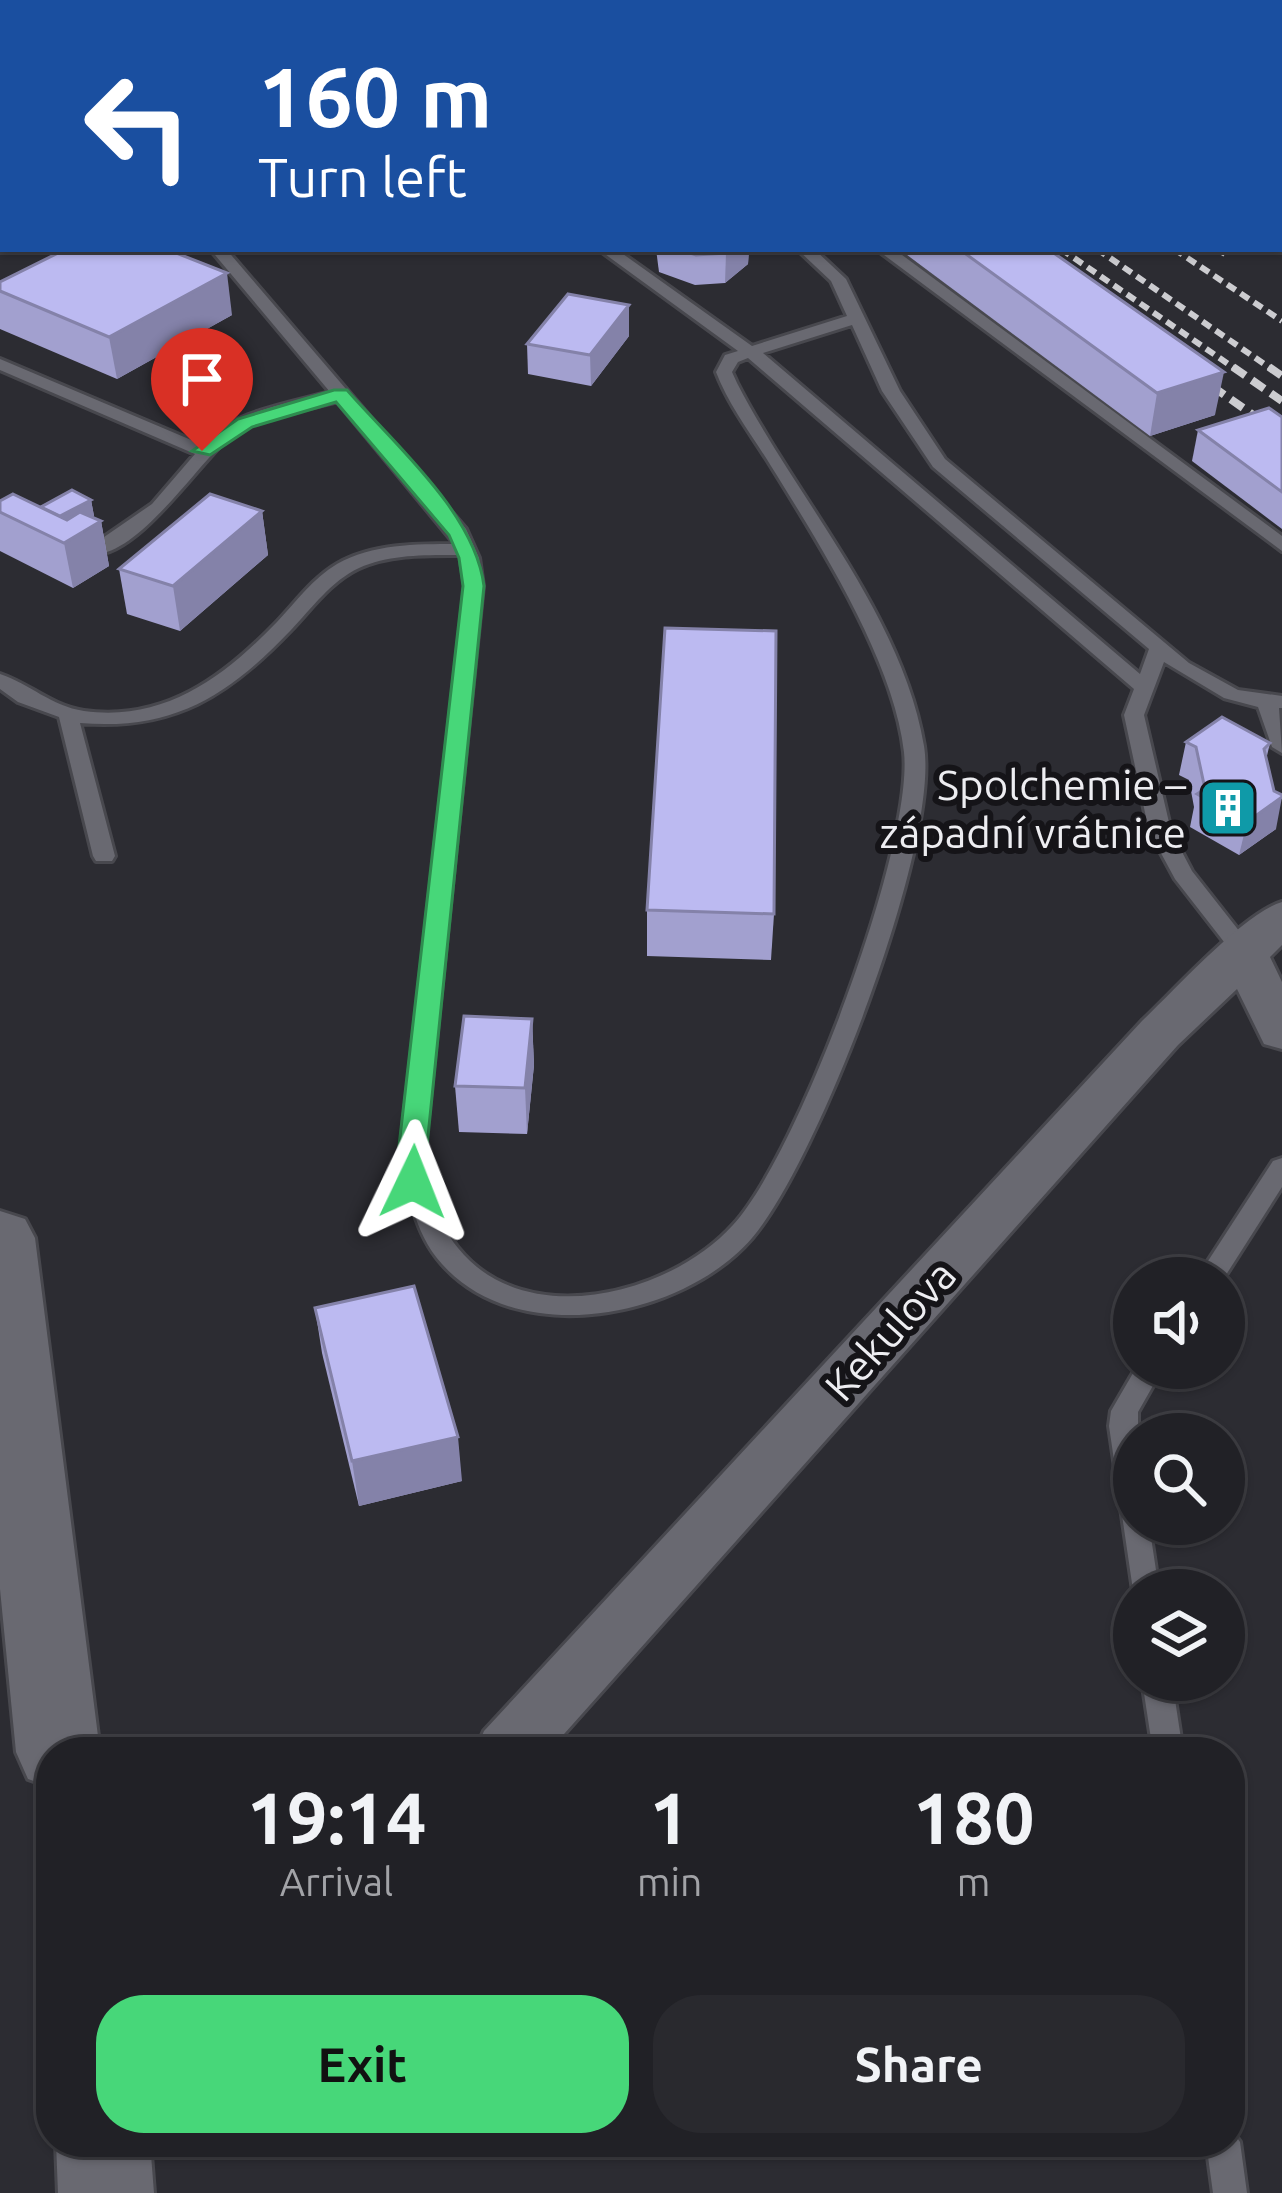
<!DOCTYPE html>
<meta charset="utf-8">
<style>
body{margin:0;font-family:Ubuntu,sans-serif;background:#29292e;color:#f1f3f6;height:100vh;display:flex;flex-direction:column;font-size:45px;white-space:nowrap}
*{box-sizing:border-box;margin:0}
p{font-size:39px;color:#a2a3a7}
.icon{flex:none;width:66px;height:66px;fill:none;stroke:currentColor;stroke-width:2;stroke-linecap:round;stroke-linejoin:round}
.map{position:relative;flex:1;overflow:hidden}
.drawer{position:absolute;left:36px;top:1737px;width:1209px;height:420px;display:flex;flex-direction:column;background:#212126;border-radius:48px;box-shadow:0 3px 9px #0004,0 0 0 3px #3e3e43}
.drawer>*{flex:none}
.banner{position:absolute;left:0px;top:0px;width:1284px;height:252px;box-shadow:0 3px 9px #0004,0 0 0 3px #3e3e43;background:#1a4fa0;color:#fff;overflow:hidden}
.fabs{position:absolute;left:1113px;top:1257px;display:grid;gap:24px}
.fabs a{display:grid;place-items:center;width:132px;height:132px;border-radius:50%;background:#212126;box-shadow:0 3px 9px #0004,0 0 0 3px #3e3e43;font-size:60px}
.pin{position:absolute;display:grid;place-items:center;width:102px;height:102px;color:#fff;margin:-123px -51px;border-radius:50% 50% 50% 0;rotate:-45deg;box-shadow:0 0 12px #0007}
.pin .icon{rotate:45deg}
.me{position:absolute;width:132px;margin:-66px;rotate:2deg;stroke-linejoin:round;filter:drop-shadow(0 0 9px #0008)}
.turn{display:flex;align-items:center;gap:42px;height:252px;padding:0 60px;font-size:54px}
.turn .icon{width:156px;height:156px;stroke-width:2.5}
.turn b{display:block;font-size:84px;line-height:102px}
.eta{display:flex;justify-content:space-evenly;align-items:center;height:204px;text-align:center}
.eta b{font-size:72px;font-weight:600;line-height:84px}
.button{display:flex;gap:24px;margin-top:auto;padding:24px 60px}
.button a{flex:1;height:138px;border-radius:48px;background:#47d779;color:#111;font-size:48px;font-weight:600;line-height:138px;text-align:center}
.button a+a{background:#29292e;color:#f1f3f6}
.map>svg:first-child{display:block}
</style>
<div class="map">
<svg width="1282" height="2193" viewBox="0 0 1282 2193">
<rect width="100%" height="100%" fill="#2c2c32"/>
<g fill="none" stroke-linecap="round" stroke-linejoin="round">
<defs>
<g id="lane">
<polygon points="71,0 91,0 94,3 74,3"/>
<polygon points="309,0 324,0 326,3 311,3"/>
<polygon points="455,0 471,0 474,3 458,3"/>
<polygon points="514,0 529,0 532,3 517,3"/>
<polygon points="1104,0 1121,0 1124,3 1107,3"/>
<polygon points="0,83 3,84 3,92 0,91"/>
<rect x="1281" y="92" width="1" height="9"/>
<polygon points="0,193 3,194 3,204 0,203"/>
<rect x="1281" y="196" width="1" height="10"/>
<path d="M210,249H226L466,529L479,558L483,586L425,1146C431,1182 434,1219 458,1248C525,1332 670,1295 733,1225C798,1155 914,846 904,752C894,661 819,543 771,466C752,435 729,406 716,372L725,355L738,351L598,249H616L752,346L847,316L831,281L797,249H814L846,279L900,391L945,459L1189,663L1238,690L1282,696V708H1279L1282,753L1272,747L1258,707L1224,698L1164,662L1144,715L1171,831L1192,871L1251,946L1254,951L1251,956H1235L1175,879L1149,831L1124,715L1134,689L748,358L738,362L732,372L737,383C796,498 902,614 924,746C940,844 818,1161 752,1238C683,1318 518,1350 442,1264C413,1232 407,1187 401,1146L465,586L460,555C426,555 390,554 359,568C331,581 312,608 291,630C229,695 174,731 80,723L115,856L112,861H96L93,856L59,717L18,702L0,689V674C30,684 51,706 84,711C165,722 224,677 277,622C296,602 313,578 337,564C372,544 416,544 455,544L337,401C303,411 251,417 224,442C195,469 134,559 91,554V546L152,504L195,454L0,370V359L203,445C232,411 289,404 330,392ZM852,325L882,391L933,467L1149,649L1140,674L763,353Z"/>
<polygon points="876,249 894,249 1282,536 1282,551"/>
<polygon points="1282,1158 1282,1187 1224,1278 1197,1278 1273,1161"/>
<polygon points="1136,1368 1163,1368 1138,1412 1138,1434 1134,1434 1134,1524 1149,1524 1159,1590 1134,1590 1134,1597 1109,1426 1111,1411"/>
<polygon points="1142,1680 1172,1680 1183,1752 1153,1752"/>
<polygon points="1230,2128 1240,2142 1247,2193 1213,2193 1206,2142 1230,2142"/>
</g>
<path id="street" d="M1282,902V945L1270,957L1282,982V1049L1264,1044L1237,989L1178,1045L548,1752H475L484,1731L1142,1021C1175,990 1244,913 1282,902Z"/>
<g id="secondary">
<polygon points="1174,0 1213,0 1215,3 1176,3"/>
<rect x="1281" y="39" width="1" height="22"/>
<polygon points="0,1211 25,1219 35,1238 100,1752 51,1752 51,1787 28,1779 16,1752 0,1589"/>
<polygon points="56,2142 150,2142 154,2193 58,2193"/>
</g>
</defs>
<!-- lane casing -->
<use href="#lane" stroke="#48484e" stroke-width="6"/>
<!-- street casing -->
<use href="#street" stroke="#48484e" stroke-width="6"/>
<!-- secondary casing -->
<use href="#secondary" stroke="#48484e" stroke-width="6"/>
<!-- lane -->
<use href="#lane" fill="#696971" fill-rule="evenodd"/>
<!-- street -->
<use href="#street" fill="#696971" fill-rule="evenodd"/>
<!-- secondary -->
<use href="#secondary" fill="#696971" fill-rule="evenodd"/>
<!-- rail-far1 -->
<g stroke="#ccccd0" stroke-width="6" stroke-dasharray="10 6" stroke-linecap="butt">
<polyline points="731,0 736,3"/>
<polyline points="789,0 794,3"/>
<polyline points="826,0 831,3"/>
<polyline points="1061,249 1237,370"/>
<polyline points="1097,249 1273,370"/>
<polyline points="1174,249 1282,321"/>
<polyline points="1217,249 1225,254"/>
</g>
<!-- rail -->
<g stroke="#ccccd0" stroke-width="8" stroke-dasharray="15 8" stroke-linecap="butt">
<polyline points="1233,367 1282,401"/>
<polyline points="1269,367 1282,376"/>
<polyline points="1193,373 1282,435"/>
</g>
</g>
<!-- wall -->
<g fill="#a2a0cf">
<polygon points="656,249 749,249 748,264 725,283 695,285 659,272"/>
<polygon points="899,249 1048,249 1215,415 1150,436"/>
<polygon points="0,282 232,315 117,379 0,329"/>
<polygon points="629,336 591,386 528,374 527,344"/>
<polygon points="1282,417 1282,529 1192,461 1198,430"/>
<polygon points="91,500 94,516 92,517 101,521 109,566 73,588 0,551 0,501 41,507"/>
<polygon points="262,511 268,555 180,631 127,614 119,569"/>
<polygon points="1186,742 1270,743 1266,760 1276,829 1239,855 1190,827 1194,807 1189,780 1179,775"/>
<polygon points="647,910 774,914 771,960 647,956"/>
<polygon points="532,1019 534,1065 527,1134 459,1132 455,1086"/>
<polygon points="315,1308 462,1481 359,1506 322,1353"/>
</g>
<!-- shaded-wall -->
<g fill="#8482a9">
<polygon points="731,249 749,249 748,264 725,283 726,253"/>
<polygon points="227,273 232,315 117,379 109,337"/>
<polygon points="629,305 629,336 591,386 590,355"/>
<polygon points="1224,372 1215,415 1150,436 1157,393"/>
<polygon points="91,500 94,516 59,535 56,519"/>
<polygon points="262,511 268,555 180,631 173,586"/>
<polygon points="101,521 109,566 73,588 64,543"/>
<polygon points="1282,797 1276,829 1239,855 1247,822"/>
<polygon points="532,1019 534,1065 527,1134 525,1088"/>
<polygon points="458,1437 462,1481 359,1506 352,1461"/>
</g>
<!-- building -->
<g fill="#bcbaf1" stroke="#8482a9" stroke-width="3">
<polygon points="66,249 166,249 227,273 109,337 0,291 0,282"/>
<polygon points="678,249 731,249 726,253 696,255"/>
<polygon points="959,249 1048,249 1224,372 1157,393"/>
<polygon points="568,294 629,305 590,355 527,344"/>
<polygon points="1269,408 1282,417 1282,492 1198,430"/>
<polygon points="72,490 91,500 60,516 41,507"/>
<polygon points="13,494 67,520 80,512 101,521 64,543 0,512 0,501"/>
<polygon points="210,494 262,511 173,586 119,569"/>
<polygon points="665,628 776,631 774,914 647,910"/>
<polygon points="1222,717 1270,743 1264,749 1274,791 1282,795 1282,797 1247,822 1197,794 1205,789 1196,747 1186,742"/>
<polygon points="464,1016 532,1019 525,1088 455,1086"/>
<polygon points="414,1286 458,1437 352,1461 315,1308"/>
</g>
<!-- route -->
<path fill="#47d779" stroke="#2e8c4f" stroke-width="3" d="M334,390H347C395,445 475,513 484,586L427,1146L428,1182L413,1193L399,1182V1146L463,586L459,558L449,535L336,402L252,427L210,455L192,451L238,419Z"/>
<!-- icons -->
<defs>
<symbol id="building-square" viewBox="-11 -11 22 22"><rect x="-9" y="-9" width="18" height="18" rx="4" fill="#0f9aa8" stroke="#151418"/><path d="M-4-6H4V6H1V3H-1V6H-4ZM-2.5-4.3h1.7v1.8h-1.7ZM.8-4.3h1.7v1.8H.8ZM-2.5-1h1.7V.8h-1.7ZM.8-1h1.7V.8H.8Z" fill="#fff"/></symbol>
</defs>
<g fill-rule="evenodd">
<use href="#building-square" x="1195" y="775" width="66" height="66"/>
</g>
<g text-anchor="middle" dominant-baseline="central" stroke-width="12" stroke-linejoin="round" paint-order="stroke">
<!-- poi labels -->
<g font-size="42" fill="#ededf1" stroke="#151418" text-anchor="end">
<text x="1186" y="784">Spolchemie –<tspan x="1186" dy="48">západní vrátnice</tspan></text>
</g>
<!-- street labels -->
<g font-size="42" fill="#ededf1" stroke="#151418">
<text transform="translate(890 1330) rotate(-48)">Kekulova</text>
</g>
</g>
</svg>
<div class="fabs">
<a><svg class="icon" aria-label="sound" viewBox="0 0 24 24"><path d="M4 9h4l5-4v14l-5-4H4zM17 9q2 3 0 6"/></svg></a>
<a><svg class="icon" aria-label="search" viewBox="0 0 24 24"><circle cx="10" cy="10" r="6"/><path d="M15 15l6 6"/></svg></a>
<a><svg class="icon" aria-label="layers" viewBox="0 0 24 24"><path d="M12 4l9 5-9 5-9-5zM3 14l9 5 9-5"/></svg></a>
</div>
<div class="pin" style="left:202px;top:451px;background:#d93025"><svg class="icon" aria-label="arrive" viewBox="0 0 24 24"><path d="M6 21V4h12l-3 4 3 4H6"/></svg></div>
<svg class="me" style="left:413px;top:1182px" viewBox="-20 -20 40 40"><path d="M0-17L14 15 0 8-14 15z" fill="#47d779" stroke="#fff" stroke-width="4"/></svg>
<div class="banner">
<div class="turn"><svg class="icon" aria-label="left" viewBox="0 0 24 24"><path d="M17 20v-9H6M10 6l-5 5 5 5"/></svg><div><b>160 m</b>Turn left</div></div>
</div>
<section class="drawer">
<div class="eta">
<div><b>19:14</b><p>Arrival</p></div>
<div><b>1</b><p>min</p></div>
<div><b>180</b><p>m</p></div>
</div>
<div class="button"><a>Exit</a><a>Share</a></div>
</section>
</div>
